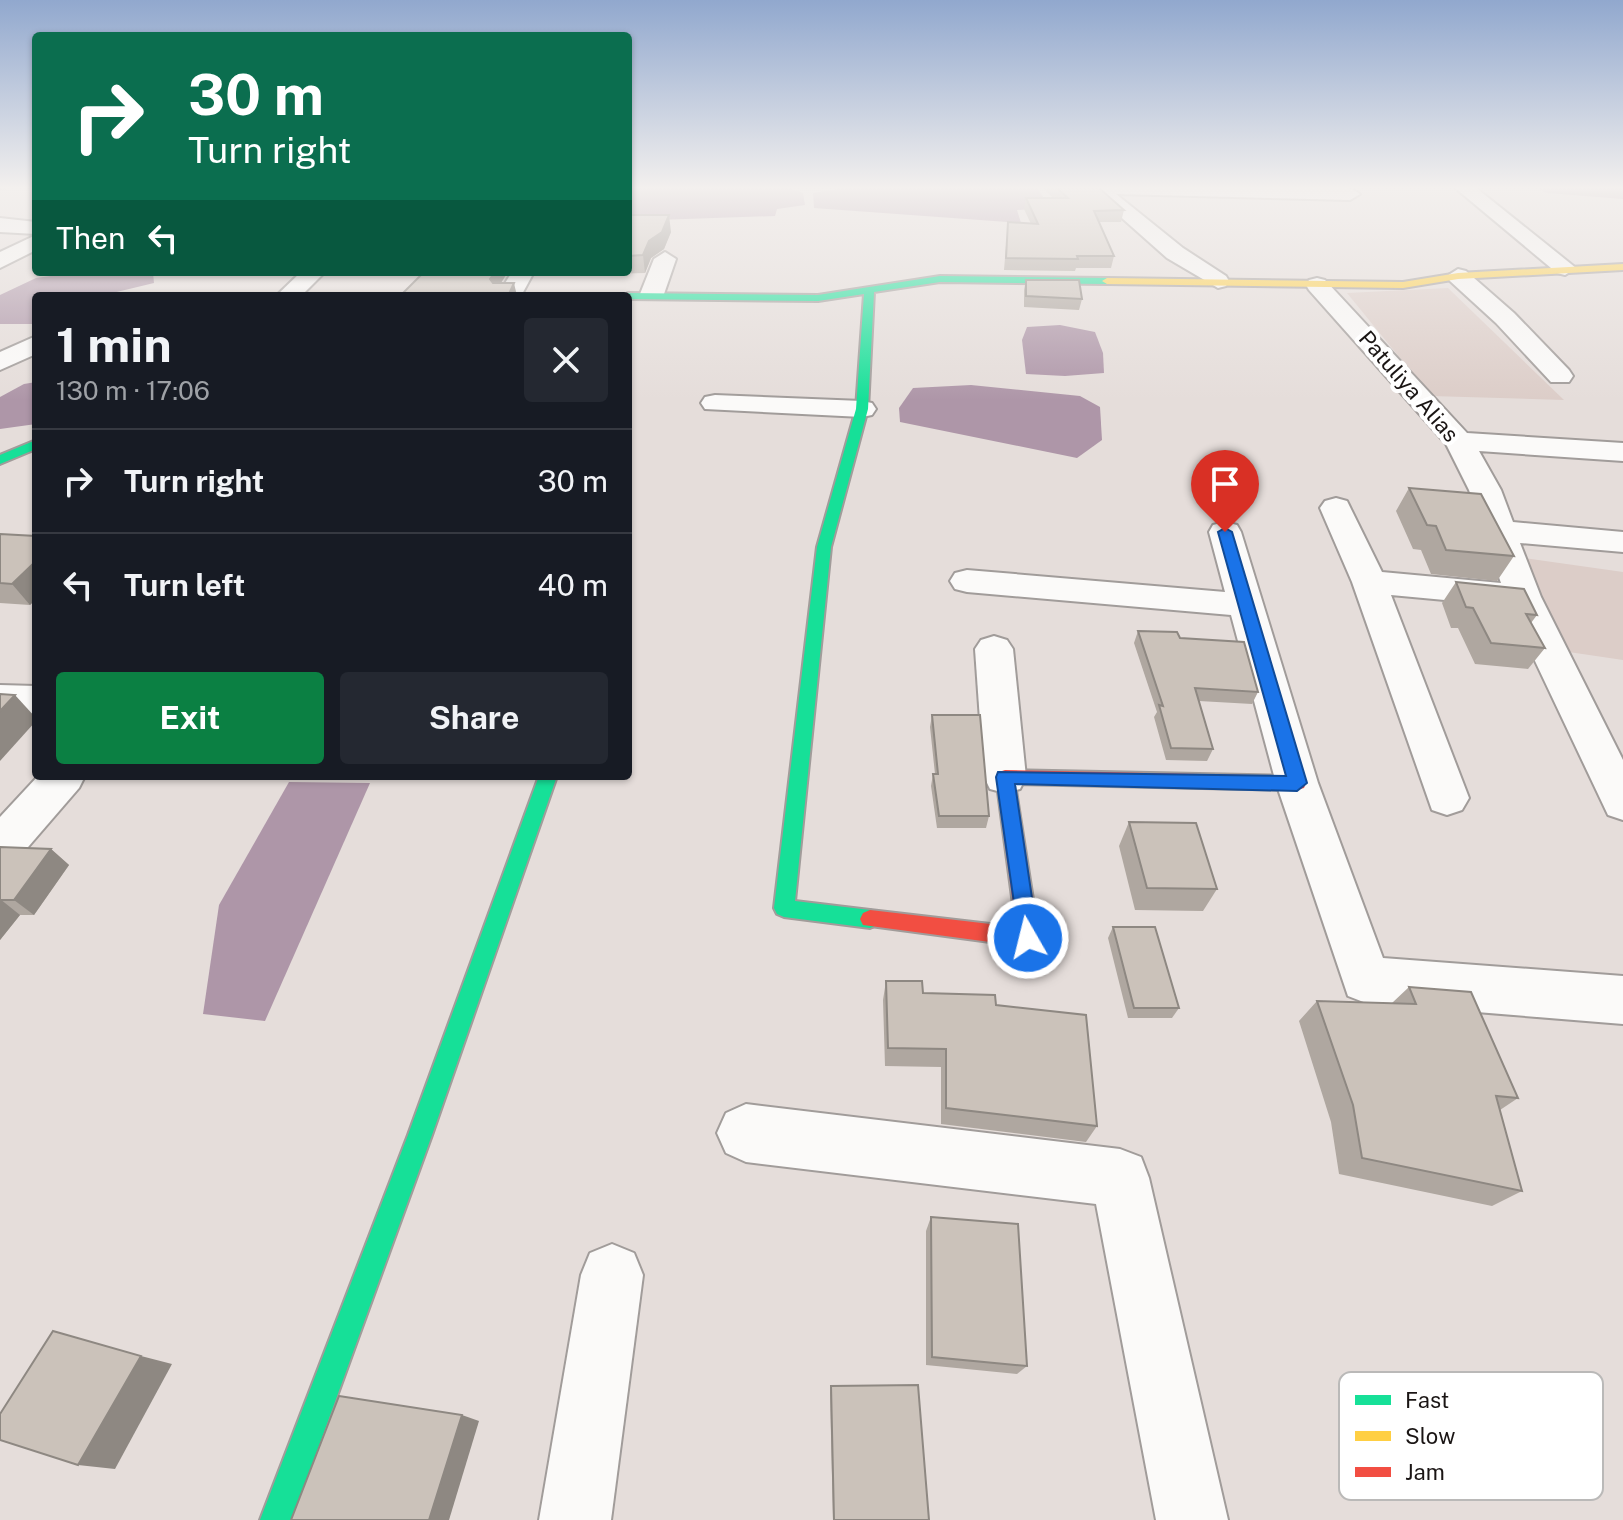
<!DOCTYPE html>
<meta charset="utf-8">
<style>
body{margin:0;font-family:"Public Sans",sans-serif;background:#242831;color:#f1f3f6;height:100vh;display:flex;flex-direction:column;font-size:30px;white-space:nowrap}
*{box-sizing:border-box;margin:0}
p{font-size:26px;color:#9ea1a6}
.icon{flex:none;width:44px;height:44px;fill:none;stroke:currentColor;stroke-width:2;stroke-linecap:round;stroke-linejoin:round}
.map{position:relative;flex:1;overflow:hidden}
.panel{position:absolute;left:32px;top:292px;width:600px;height:488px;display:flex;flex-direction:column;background:#171b24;border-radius:8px;box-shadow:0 2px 6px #0004}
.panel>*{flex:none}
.top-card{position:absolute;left:32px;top:32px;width:600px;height:244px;border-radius:8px;box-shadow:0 2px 6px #0004;background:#0b6e4f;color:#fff;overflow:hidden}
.pin{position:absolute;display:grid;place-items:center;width:68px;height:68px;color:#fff;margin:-82px -34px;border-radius:50% 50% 50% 0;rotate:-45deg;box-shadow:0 0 8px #0007}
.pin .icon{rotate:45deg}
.me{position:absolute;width:88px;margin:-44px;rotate:352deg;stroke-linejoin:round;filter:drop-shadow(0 0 6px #0008)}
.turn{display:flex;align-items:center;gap:28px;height:168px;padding:0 24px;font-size:36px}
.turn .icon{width:104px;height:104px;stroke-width:2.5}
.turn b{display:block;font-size:56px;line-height:68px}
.then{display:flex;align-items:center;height:76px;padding:0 24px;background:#0003;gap:16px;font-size:30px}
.round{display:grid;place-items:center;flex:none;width:84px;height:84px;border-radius:8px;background:#242831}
.headline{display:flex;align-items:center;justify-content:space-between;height:136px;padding:0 24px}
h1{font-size:48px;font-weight:700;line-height:60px}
.primary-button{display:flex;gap:16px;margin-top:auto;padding:16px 24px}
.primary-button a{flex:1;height:92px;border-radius:8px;background:#0b8043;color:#fff;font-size:32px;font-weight:700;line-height:92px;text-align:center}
.primary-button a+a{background:#242831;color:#f1f3f6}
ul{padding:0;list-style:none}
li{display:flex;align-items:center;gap:24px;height:104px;padding:0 24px;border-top:2px solid #363941}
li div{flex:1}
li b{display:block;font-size:30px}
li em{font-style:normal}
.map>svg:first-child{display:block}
</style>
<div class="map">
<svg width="1623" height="1520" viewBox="0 0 1623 1520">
<rect width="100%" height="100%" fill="#e5ddda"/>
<!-- built -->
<g fill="#dccdc8">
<polygon points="1448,288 1564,400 1431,396 1347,293"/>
<polygon points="1517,557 1623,572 1623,660 1562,651"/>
</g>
<!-- water -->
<g fill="#ae96a8">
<polygon points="628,187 787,187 803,193 805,205 777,209 775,216 628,221"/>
<polygon points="849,187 1036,187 1051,208 1017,210 1021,223 814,208 813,193"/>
<polygon points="1534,187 1623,187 1623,199 1547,193"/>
<polygon points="80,272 153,273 154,283 100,296 36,296 36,324 0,324 0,295 36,278"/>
<polygon points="1060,325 1095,332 1103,353 1104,373 1065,376 1026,374 1022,340 1027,327"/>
<polygon points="36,382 36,424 0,429 0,397 24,384"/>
<polygon points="971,385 1080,396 1100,407 1102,440 1077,458 900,422 899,408 913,388"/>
<polygon points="289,782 370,783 265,1021 203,1014 219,905"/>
</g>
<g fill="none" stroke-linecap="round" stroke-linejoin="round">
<defs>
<g id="street">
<polygon points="1087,187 1350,188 1360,194 1350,200 1116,194 1183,248 1226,276 1229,281 1226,286 1218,288 1167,258"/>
<polygon points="1454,187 1475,187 1576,268 1565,275 1557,273"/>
<polygon points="0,218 36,222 36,234 0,232"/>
<polygon points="36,235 36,250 0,268 0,252"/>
<polygon points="665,252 676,259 664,294 660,299 644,299 640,294 654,259"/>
<polygon points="1458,269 1466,271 1514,313 1569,370 1573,376 1569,382 1551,382 1496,323 1450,281 1447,276"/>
<polygon points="301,272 325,272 301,296 276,296"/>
<polygon points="512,272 534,272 521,296 497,296"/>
<polygon points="1317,278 1325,280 1467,433 1623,443 1623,461 1479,451 1501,490 1513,522 1623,532 1623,552 1520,543 1541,597 1623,760 1623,820 1608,815 1509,606 1391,595 1469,798 1462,810 1447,815 1432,810 1352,582 1320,508 1325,501 1336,498 1347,501 1382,572 1501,583 1469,490 1446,444 1309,290 1306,285 1309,280"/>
<polygon points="36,336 36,354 0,370 0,352"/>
<polygon points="715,395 862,401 872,403 876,409 872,415 862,417 705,409 701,403 705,397"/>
<polygon points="1225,522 1237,525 1241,532 1318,783 1383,958 1623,976 1623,1024 1366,1003 1348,996 1276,783 1231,615 967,592 955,589 950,581 955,573 967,570 1225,592 1209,532 1213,525"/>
<polygon points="994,636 1007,640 1013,649 1026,777 1020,789 1005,793 990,789 984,777 975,649 981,640"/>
<polygon points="0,685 36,686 36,714 0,713"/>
<polygon points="38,776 85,776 79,788 16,861 0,867 0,817"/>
<polygon points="746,1104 1120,1149 1141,1157 1149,1178 1228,1520 1156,1520 1096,1204 746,1162 726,1153 717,1133 726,1113"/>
<polygon points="612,1244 634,1253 643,1275 611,1520 539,1520 581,1275 590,1253"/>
</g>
<g id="fast">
<polygon points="0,187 6,187 0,189"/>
<polygon points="940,276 1107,278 1112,281 1107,284 940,282 874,292 868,409 831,547 795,901 870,910 877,913 880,919 877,925 870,928 784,917 777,914 774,908 817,547 856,409 864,294 818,301 628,299 628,296 623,296 628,293 818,295"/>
<polygon points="36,440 36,449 0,464 0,455"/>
<polygon points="539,776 557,776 432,1135 292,1520 260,1520 408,1135"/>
</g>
<polygon id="slow" points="1623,264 1623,270 1458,279 1403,288 1107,284 1102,281 1107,278 1403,282 1458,273"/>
<polygon id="jam" points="1005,770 1297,776 1304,778 1306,783 1304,788 1297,790 1015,784 1039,938 1035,945 1028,947 863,925 860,919 863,913 870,910 1016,927 996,777 999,772"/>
</defs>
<!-- street casing -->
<use href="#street" stroke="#a19c9a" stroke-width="4"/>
<!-- fast casing -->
<use href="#fast" stroke="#a19c9a" stroke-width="4"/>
<!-- slow casing -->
<use href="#slow" stroke="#a19c9a" stroke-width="4"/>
<!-- jam casing -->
<use href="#jam" stroke="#a19c9a" stroke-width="4"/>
<!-- street -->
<use href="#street" fill="#fbfaf9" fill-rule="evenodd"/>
<!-- fast -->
<use href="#fast" fill="#16e098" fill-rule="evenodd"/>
<!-- slow -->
<use href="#slow" fill="#ffcf43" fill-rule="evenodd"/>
<!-- jam -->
<use href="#jam" fill="#f24e42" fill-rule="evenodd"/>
</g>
<!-- wall -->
<g fill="#afa7a0">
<polygon points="1042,187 1098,187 1124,210 1121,222 1099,222 1114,256 1111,268 1076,268 1075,271 1004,270 1008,222 1031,224 1024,209 1026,198 1053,198"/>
<polygon points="628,215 671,232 664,249 651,258 645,273 609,274 609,272 628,272"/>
<polygon points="1026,280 1082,299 1079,310 1024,307 1024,290"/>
<polygon points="1409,488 1514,556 1497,581 1431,574 1421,550 1413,549 1396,511"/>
<polygon points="0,534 36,536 36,599 30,605 0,603"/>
<polygon points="1456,582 1537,615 1531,623 1545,648 1528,669 1475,664 1458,628 1451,628 1442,603"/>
<polygon points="1138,631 1180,638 1258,692 1252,704 1199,701 1213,749 1207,761 1166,760 1154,717 1157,712 1134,643"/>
<polygon points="932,715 989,816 986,828 937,828 931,786 933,774 935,774 930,727"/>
<polygon points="1129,822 1217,889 1203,911 1135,910 1119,846"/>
<polygon points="0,847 51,849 69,865 34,915 20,915 0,940"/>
<polygon points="1113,927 1179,1008 1172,1018 1128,1018 1108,938"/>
<polygon points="886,981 923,993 996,1005 1097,1126 1086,1142 941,1124 941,1067 885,1066 883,1000"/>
<polygon points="1409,987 1518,1098 1500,1110 1522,1191 1492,1206 1339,1174 1331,1122 1299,1021 1317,1001 1392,1003"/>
<polygon points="931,1217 1027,1366 1017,1374 926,1365 926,1231"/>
<polygon points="831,1386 929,1520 833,1520 830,1393"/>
</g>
<!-- shaded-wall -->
<g fill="#8e8882">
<polygon points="669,215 671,232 664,249 651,258 645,273 643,255 649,241"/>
<polygon points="495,272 508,272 494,294 490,279"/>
<polygon points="514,283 517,296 508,296"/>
<polygon points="36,561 36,599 30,605 12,584"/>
<polygon points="15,695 36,718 36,721 0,761 0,711"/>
<polygon points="51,849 69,865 34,915 14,900"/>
<polygon points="0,899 20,915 0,940"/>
<polygon points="141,1356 172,1364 115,1469 78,1465"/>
<polygon points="462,1415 479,1421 449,1520 429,1520"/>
</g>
<!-- building -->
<g fill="#cbc2ba" stroke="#8e8882" stroke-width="2">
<polygon points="1056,187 1098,187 1124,210 1094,211 1114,256 1077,256 1078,259 1006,258 1008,222 1038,224 1026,198 1068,198"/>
<polygon points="628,215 669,215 662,232 649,241 643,255 628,256"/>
<polygon points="424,272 495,272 490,279 493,283 514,283 508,296 400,296"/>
<polygon points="1026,280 1079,280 1082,299 1026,296"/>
<polygon points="1409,488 1481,494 1514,556 1446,550 1436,526 1427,525"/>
<polygon points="0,534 36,536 36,561 12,584 0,583"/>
<polygon points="1456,582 1524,589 1537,615 1526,614 1545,648 1491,643 1473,608 1466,607"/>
<polygon points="1138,631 1177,632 1180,638 1244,642 1258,692 1195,688 1213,749 1171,748 1159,705 1163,706"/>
<polygon points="0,694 15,695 0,711"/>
<polygon points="932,715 980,715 989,816 939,816 933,774 938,774"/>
<polygon points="1129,822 1196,823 1217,889 1147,888"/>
<polygon points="0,847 51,849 14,900 0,900"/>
<polygon points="1113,927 1155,927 1179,1008 1134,1008"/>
<polygon points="886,981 922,981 923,993 995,995 996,1005 1086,1015 1097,1126 946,1108 946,1049 888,1048"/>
<polygon points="1409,987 1471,992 1518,1098 1496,1096 1522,1191 1362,1158 1353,1105 1317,1001 1416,1004"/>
<polygon points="931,1217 1018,1224 1027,1366 932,1357"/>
<polygon points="53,1331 141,1356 78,1465 0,1440 0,1414"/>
<polygon points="918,1385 929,1520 834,1520 831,1386"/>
<polygon points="339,1396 462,1415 429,1520 291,1520"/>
</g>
<!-- sky -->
<linearGradient id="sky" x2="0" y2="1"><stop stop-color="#91a8ce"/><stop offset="0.47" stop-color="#f3f0ee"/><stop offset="1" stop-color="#f3f0ee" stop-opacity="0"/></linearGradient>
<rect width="1623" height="400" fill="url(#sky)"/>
<!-- route -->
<polygon fill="#1a73e8" stroke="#114b97" stroke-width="2" points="1225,528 1232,532 1307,783 1297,791 1015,784 1038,938 1035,945 1028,947 1020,945 996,777 998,772 1286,776 1218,532"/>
<g text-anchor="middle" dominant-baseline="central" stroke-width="8" stroke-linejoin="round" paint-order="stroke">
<!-- far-street labels -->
<g font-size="22" fill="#1a1514" stroke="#fff">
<text transform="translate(1409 386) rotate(49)">Patuliya Alias</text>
</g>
</g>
<!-- legend -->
<rect x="1339" y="1372" width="264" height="128" rx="12" fill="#fff" stroke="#bab9b8" stroke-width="2"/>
<rect x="1355" y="1395" width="36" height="10" fill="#16e098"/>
<rect x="1355" y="1431" width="36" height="10" fill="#ffcf43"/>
<rect x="1355" y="1467" width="36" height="10" fill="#f24e42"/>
<g font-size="22" fill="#1a1514">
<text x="1405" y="1408">Fast</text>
<text x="1405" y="1444">Slow</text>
<text x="1405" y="1480">Jam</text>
</g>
</svg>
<div class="pin" style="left:1225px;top:532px;background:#d93025"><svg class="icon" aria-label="arrive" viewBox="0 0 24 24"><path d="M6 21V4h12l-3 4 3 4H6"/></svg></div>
<svg class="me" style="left:1028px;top:938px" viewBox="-20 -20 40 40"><circle r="17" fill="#1a73e8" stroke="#fff" stroke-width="3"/><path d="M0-11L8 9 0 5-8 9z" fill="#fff"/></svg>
<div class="top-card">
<div class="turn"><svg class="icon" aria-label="right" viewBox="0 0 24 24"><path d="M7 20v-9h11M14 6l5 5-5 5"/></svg><div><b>30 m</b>Turn right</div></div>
<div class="then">Then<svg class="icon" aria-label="left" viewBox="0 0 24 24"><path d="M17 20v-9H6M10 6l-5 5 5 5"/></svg></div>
</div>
<section class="panel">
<div class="headline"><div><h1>1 min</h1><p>130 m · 17:06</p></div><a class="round"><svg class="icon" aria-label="close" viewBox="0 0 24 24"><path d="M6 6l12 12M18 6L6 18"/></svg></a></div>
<ul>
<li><svg class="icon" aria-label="right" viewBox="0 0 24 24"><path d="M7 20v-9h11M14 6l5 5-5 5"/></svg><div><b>Turn right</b></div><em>30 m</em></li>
<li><svg class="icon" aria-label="left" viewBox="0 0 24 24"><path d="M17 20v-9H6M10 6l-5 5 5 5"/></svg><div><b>Turn left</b></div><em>40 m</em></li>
</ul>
<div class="primary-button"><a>Exit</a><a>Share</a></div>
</section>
</div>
